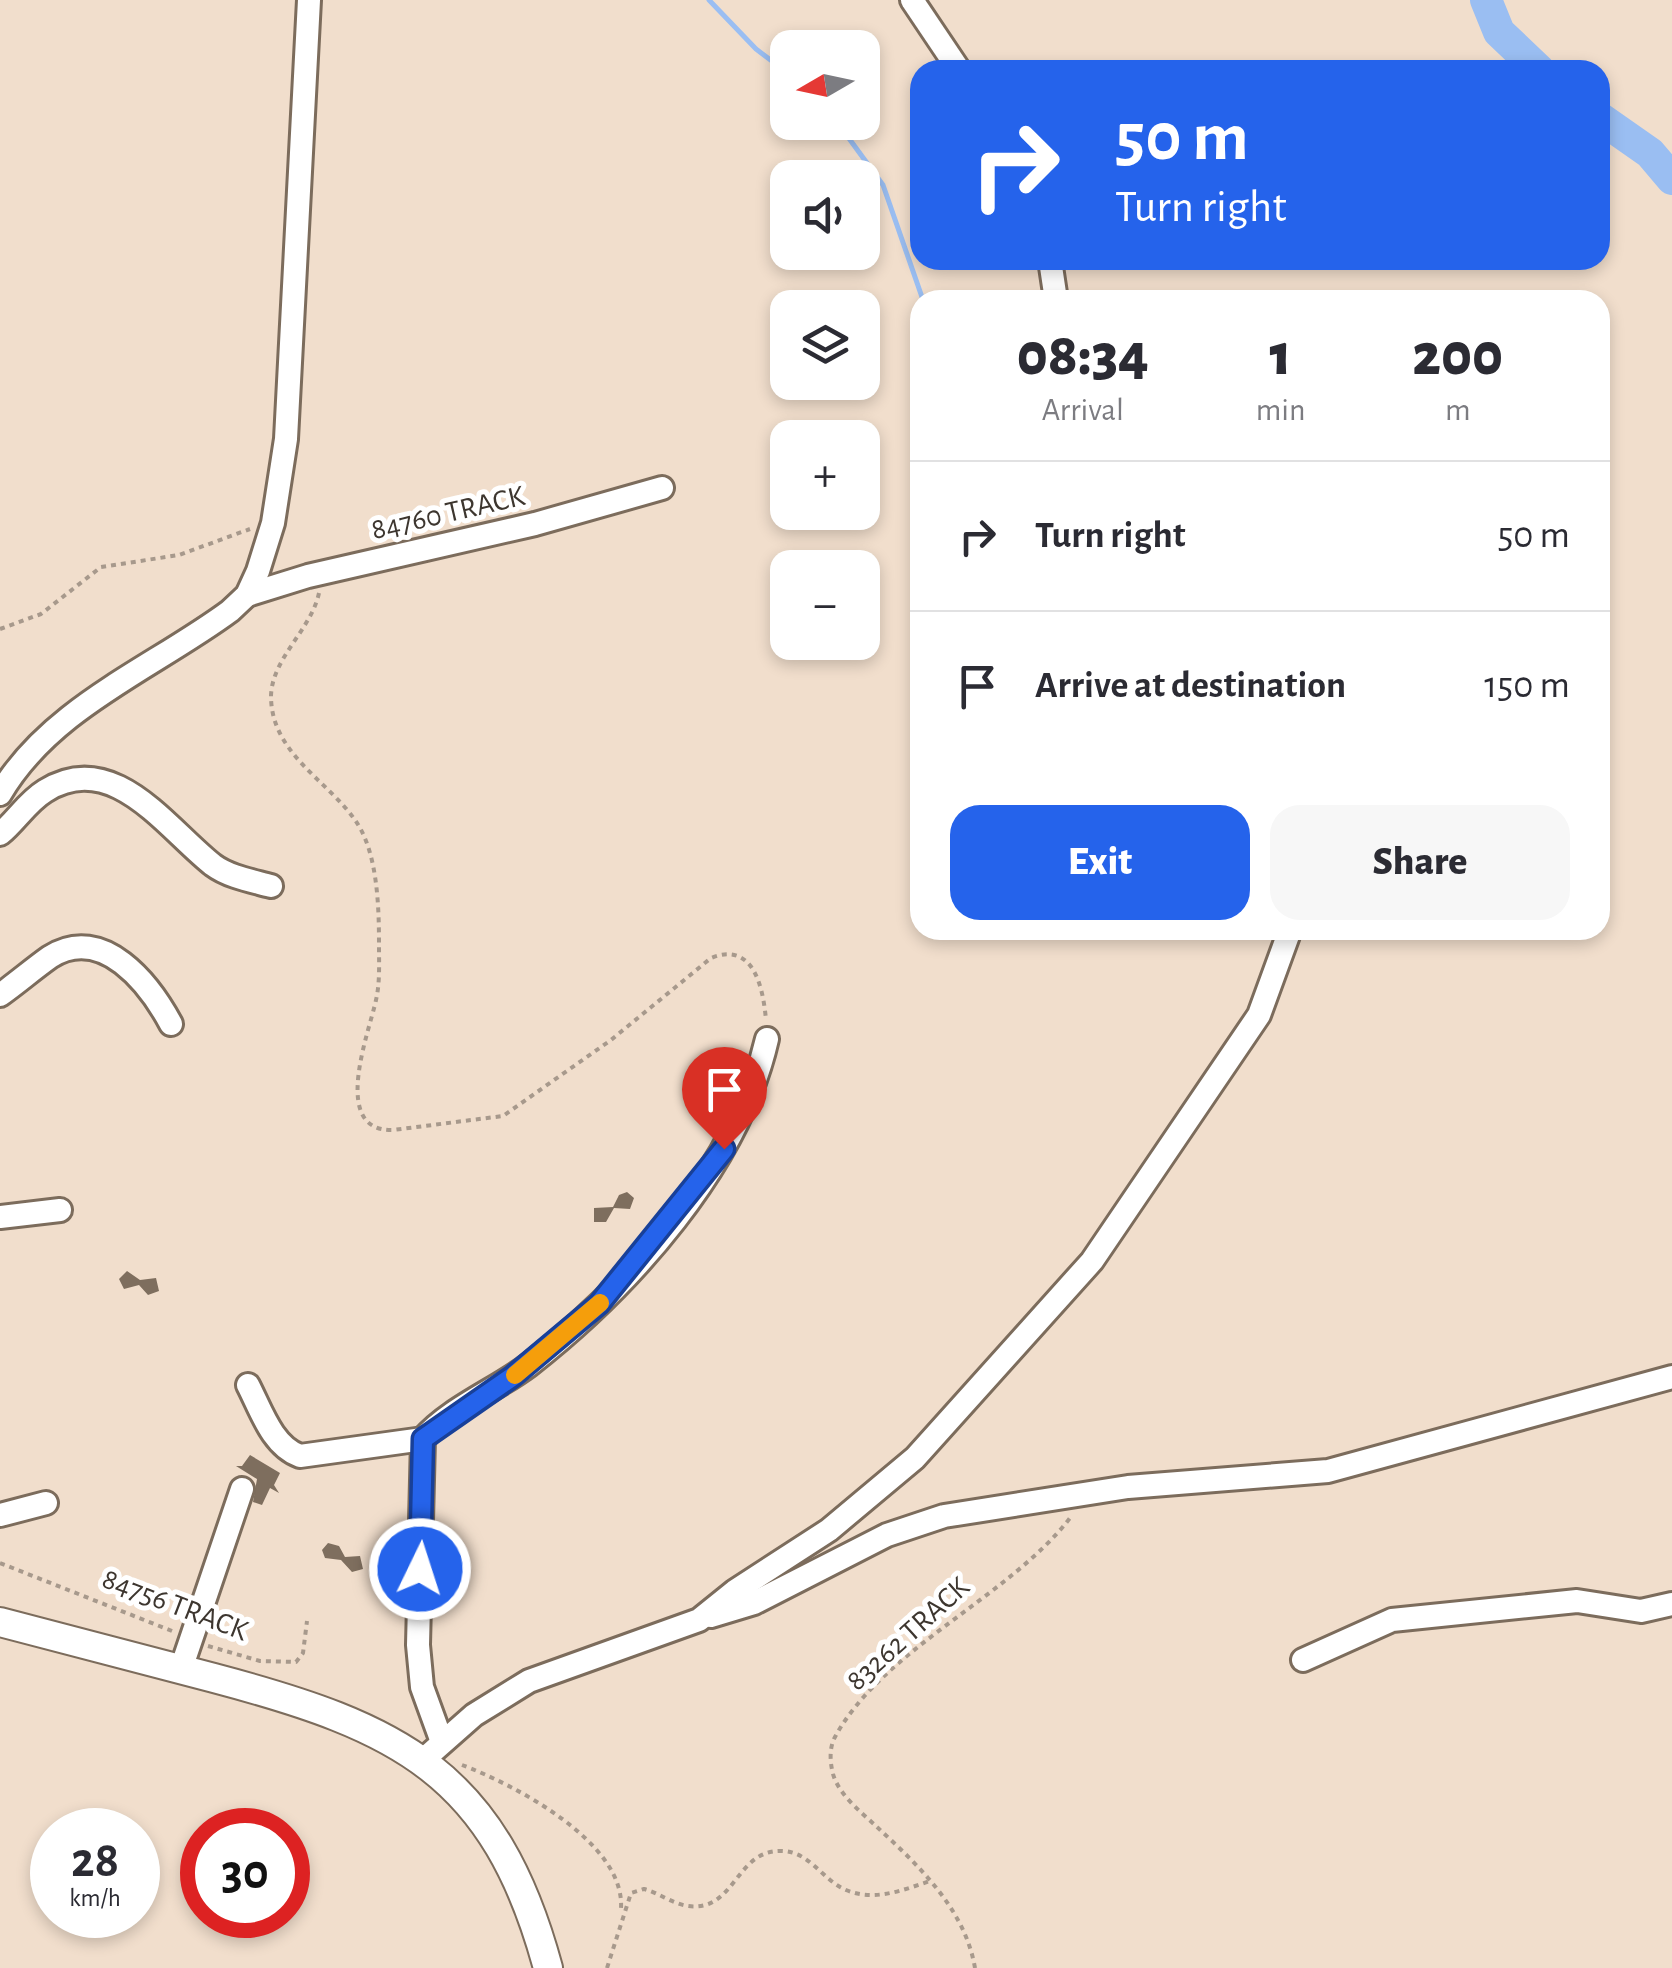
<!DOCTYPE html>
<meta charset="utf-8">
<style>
body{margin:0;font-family:"Alegreya Sans",sans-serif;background:#f7f7f7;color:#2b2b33;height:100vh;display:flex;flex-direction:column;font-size:38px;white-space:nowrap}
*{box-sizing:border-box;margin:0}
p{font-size:32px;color:#7c7c81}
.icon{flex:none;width:55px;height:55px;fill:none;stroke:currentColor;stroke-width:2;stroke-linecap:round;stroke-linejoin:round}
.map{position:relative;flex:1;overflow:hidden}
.panel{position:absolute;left:910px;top:290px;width:700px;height:650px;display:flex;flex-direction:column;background:#fff;border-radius:30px;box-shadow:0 5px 15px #0003}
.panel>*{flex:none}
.hud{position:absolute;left:910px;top:60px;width:700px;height:210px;border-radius:30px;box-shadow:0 5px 15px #0003;background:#2563eb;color:#fff;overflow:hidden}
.needle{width:65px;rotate:261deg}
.tools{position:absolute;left:770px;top:30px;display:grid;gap:20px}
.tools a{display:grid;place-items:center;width:110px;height:110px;border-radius:20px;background:#fff;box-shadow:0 5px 15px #0003;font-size:50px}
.speed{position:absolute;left:30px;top:1808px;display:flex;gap:20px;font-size:50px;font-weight:700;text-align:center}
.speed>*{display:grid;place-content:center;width:130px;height:130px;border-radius:50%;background:#fff;box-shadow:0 5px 15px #0003;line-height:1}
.speed small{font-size:25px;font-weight:400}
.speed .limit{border:15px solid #d22;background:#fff;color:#111}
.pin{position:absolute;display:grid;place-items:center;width:85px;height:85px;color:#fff;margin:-102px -42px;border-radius:50% 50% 50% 0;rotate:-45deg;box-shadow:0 0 10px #0007}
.pin .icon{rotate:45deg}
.me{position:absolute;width:110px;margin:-55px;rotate:4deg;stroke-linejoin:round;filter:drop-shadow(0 0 8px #0008)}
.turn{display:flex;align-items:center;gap:35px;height:210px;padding:0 40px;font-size:45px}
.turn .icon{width:130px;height:130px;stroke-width:2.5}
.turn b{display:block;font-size:70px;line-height:85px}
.eta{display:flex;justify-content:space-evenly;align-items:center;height:170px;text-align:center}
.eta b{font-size:60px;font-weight:800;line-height:70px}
.action{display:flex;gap:20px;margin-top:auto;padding:20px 40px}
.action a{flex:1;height:115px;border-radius:30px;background:#2563eb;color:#fff;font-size:40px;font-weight:800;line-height:115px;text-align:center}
.action a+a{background:#f7f7f7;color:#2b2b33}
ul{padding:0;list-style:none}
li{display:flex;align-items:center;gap:30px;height:150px;padding:0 40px;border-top:2px solid #e1e1e2}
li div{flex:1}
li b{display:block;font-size:38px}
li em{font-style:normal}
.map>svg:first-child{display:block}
</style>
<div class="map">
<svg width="1672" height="1968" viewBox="0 0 1672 1968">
<rect width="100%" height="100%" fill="#f1decc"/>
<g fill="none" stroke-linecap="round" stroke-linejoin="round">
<!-- stream -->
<g stroke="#9abef2" stroke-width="5">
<polyline points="709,0 756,49 788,73"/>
<polyline points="837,122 883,185 923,300"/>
</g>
<!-- river -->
<g stroke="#9abef2" stroke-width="32">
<polyline points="1486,0 1499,32 1539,70"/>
<polyline points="1600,118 1650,153 1672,179"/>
</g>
</g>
<!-- building -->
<g fill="#7e6e5e">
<polygon points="627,1192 634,1198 630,1209 614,1208 606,1222 594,1222 594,1208 613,1207 619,1195"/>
<polygon points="127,1271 140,1280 156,1278 159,1291 148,1295 139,1285 124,1289 119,1279"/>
<polygon points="250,1455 280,1473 274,1485 279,1493 270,1488 262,1505 253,1502 257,1479 236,1466 242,1466"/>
<polygon points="328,1543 339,1546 345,1557 360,1556 363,1569 352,1572 341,1560 325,1558 322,1550"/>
</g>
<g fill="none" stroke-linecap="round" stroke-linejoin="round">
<defs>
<g id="minor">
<polyline points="912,0 959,70"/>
<polyline points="1050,260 1056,300"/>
<polyline points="247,595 308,576 535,524 662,488"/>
<path d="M0,794C50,708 153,668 230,611L247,595L258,571L273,523L286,439L309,0"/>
<path d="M0,834C16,821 27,802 45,791C113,748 166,828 213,865C229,877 253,881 271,886"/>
<path d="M0,995C17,983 33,969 50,957C103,923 150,985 171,1024"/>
<polyline points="0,1217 60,1210"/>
<path d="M248,1385C261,1410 272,1446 300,1456L423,1439"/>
<polyline points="0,1515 46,1503"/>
<polyline points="711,1616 754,1603 887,1535 944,1516 1128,1487 1328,1471 1672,1377"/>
<polyline points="1303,1660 1392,1620 1577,1601 1641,1611 1672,1604"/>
<polyline points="181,1669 242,1489"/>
<path d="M442,1742L422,1687L418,1645L423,1439C450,1408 496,1390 529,1365C630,1286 738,1166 767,1039"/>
<polyline points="423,1760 474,1715 529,1681 699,1620 735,1591 829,1530 915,1458 1092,1261 1259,1015 1290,930"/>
</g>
<path id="tertiary" d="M0,1622C71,1641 143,1659 214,1678C399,1727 495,1772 548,1968"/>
</defs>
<!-- minor casing -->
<use href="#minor" stroke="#7c6c5c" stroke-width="28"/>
<!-- tertiary casing -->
<use href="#tertiary" stroke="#7c6c5c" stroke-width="32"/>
<!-- path -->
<g stroke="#a7998c" stroke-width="4" stroke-dasharray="5 5" stroke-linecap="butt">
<path d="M319,593C311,630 272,658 271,696C271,753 327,780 355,820C378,852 379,908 379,946C379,964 380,983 376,1000C370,1030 329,1132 393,1130L503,1116L611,1040L711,958C753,941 763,986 766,1020"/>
<polyline points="0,629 41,614 101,567 179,555 250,529"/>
<polyline points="0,1563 172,1631"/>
<polyline points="208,1646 260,1661 296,1662 303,1653 307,1621"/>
<path d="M462,1765C513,1784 625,1842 621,1908"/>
<path d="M607,1968L631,1893L644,1889C659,1893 673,1904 688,1906C736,1912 735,1850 781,1851C810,1851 822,1880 846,1890C874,1902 903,1890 930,1881"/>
<path d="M975,1968C965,1909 919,1866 877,1827C861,1812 839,1795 833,1774C830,1762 829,1748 835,1737C882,1650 1009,1597 1070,1518"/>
</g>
<!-- minor -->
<use href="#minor" stroke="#fff" stroke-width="22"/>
<!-- tertiary -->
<use href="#tertiary" stroke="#fff" stroke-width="28"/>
</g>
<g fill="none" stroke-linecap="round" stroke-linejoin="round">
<defs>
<polyline id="route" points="420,1569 423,1439 512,1377 599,1304 724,1149"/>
</defs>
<!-- route casing -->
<use href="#route" stroke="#184099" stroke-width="25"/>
<!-- route -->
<use href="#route" stroke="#2563eb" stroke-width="18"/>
<!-- slow -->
<polyline stroke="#f59e0b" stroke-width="18" points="515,1375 600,1303"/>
</g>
<g text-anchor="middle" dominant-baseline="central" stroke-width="10" stroke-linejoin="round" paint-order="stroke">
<!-- street labels -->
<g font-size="30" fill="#3d362f" stroke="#fff">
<text transform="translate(448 513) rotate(-13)">84760 TRACK</text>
<text transform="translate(175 1605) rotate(21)">84756 TRACK</text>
<text transform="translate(908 1634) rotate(-42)">83262 TRACK</text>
</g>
</g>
</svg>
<div class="tools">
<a><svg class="needle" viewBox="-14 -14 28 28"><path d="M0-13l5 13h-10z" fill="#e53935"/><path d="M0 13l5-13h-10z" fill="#7c7c81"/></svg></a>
<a><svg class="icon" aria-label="sound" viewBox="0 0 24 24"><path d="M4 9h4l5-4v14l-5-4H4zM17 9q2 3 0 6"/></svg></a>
<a><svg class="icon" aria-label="layers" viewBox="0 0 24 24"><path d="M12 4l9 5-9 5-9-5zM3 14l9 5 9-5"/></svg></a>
<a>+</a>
<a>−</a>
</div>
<div class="speed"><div>28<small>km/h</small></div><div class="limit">30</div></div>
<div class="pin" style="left:724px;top:1149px;background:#d93025"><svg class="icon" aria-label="arrive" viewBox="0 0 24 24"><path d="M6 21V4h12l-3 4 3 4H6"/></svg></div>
<svg class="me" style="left:420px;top:1569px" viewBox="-20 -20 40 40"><circle r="17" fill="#2563eb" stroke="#fff" stroke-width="3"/><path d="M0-11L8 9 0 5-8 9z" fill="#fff"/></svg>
<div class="hud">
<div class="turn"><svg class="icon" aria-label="right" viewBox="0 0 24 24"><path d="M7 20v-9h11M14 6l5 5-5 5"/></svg><div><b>50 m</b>Turn right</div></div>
</div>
<section class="panel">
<div class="eta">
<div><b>08:34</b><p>Arrival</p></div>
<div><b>1</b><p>min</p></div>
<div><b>200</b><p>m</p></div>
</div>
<ul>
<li><svg class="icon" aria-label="right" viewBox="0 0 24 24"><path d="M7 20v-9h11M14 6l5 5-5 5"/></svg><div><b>Turn right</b></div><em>50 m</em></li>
<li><svg class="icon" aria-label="arrive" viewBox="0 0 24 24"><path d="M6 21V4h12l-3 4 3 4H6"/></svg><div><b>Arrive at destination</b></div><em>150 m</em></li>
</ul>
<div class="action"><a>Exit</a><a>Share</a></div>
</section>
</div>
